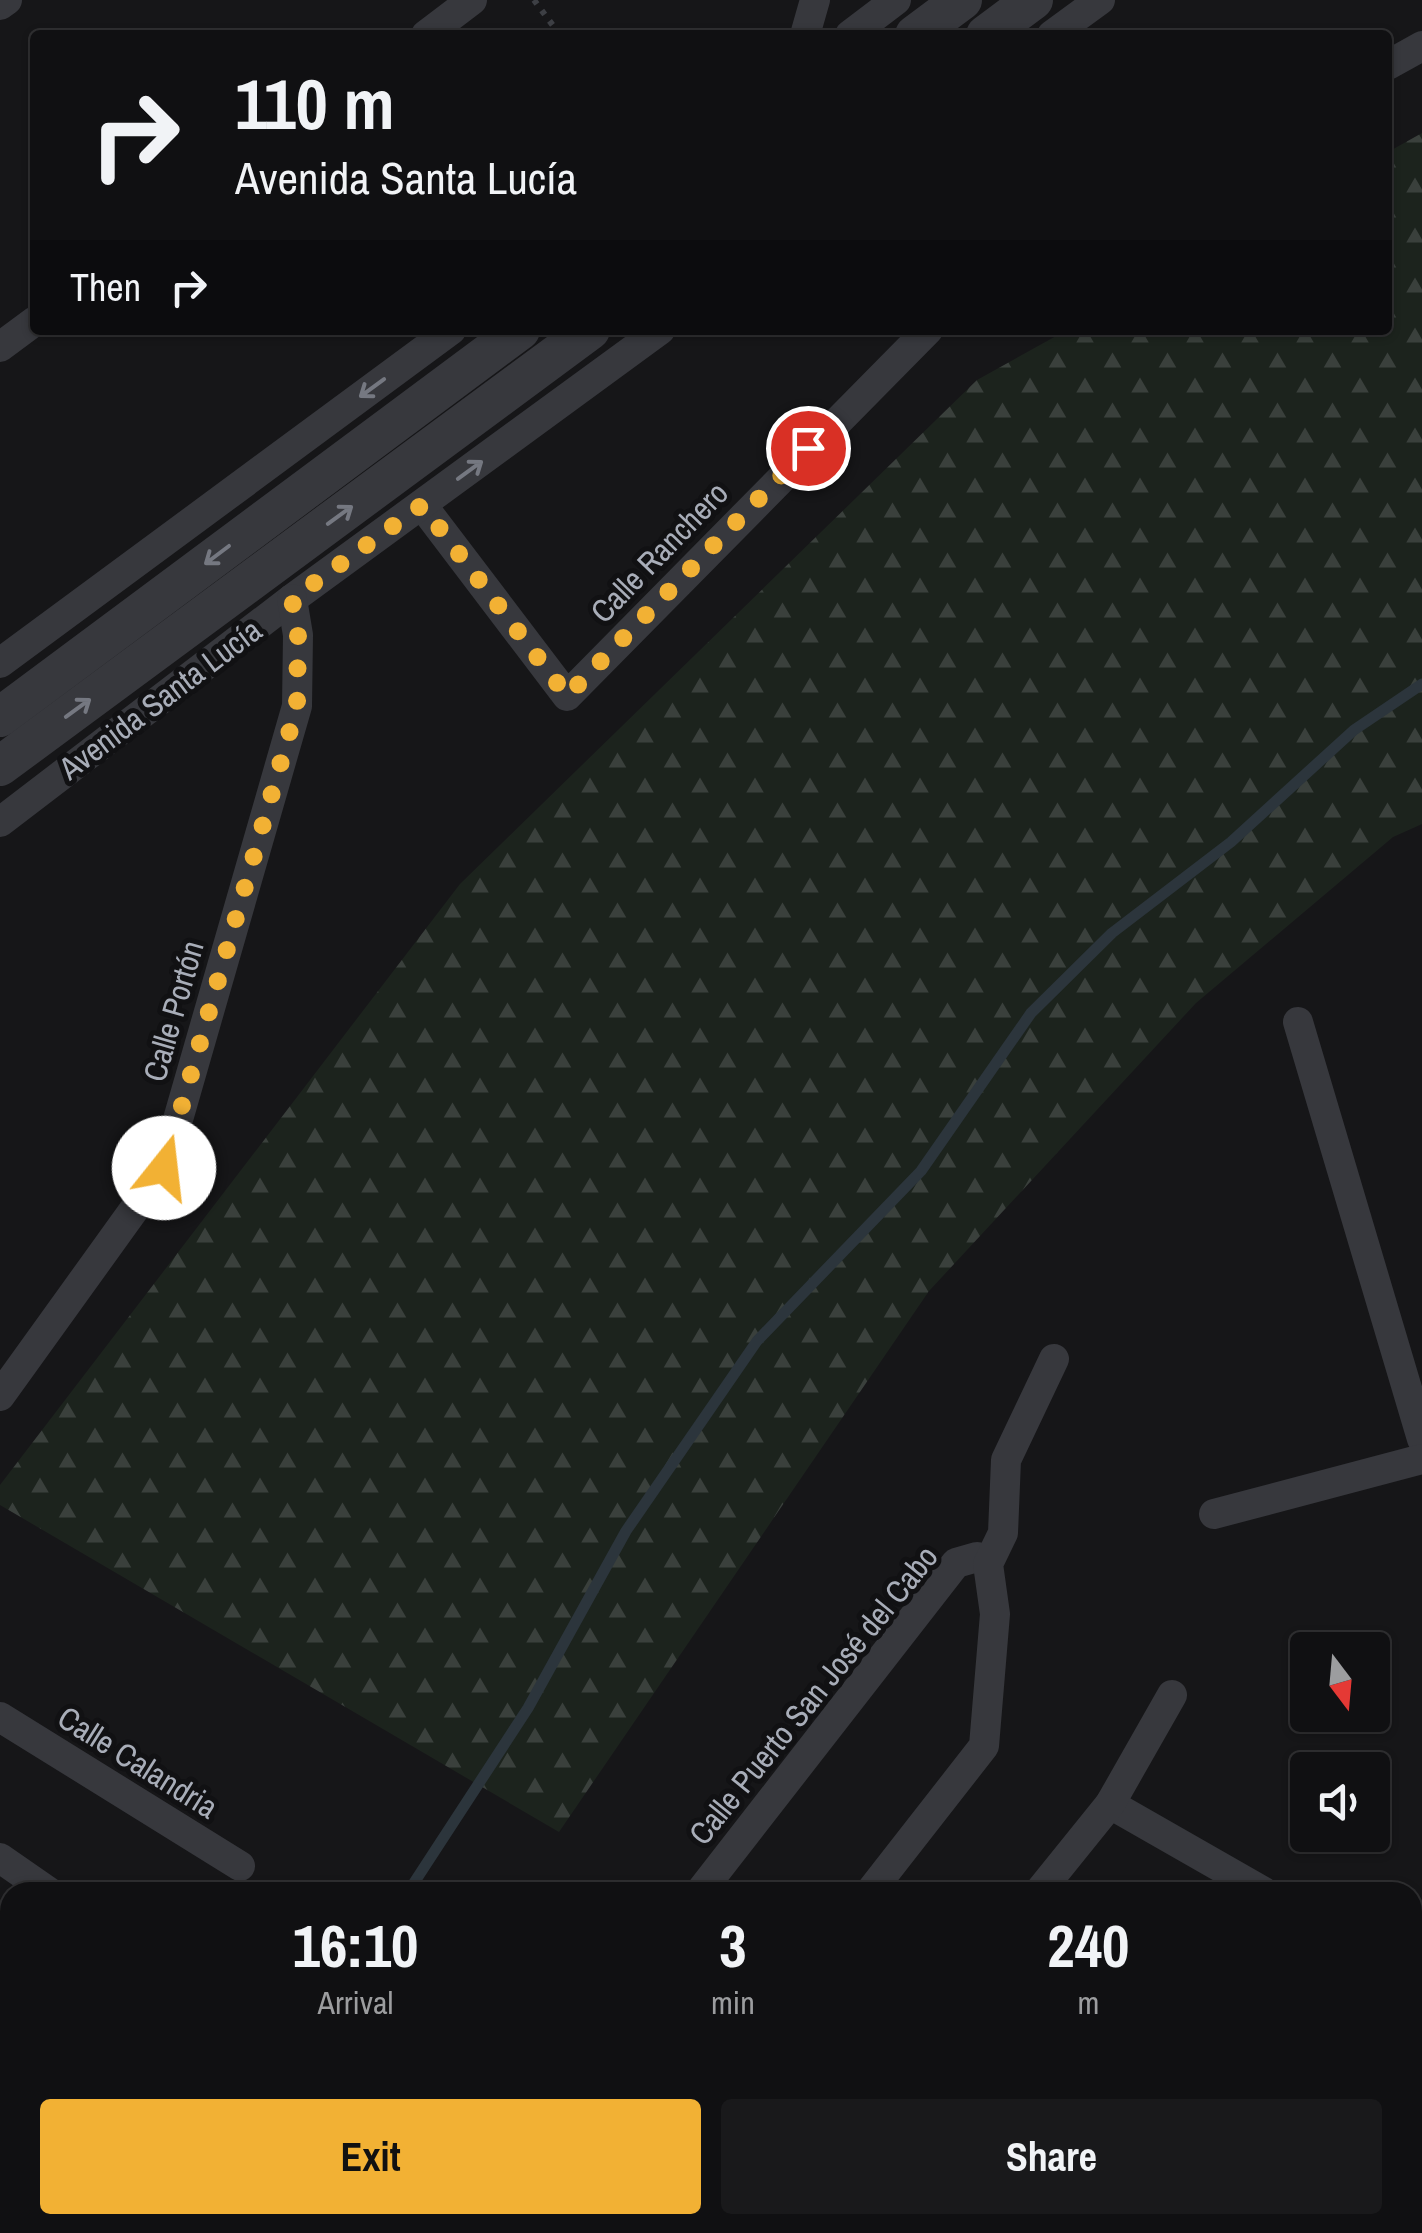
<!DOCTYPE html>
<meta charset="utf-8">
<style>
body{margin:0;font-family:"Archivo Narrow",sans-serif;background:#19191b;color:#f1f3f6;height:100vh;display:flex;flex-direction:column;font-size:38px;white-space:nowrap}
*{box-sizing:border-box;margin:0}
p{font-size:32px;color:#9c9d9f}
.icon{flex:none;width:55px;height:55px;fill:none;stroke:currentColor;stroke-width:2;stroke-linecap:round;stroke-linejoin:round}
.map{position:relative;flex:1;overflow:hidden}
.side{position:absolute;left:0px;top:1882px;width:1422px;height:352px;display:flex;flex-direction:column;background:#101012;border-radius:30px 30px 0 0;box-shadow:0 2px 8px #0004,0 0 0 2px #303032}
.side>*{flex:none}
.guide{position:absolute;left:30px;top:30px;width:1362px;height:305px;border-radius:10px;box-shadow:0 2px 8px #0004,0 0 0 2px #303032;background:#101012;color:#f1f3f6;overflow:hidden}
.needle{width:65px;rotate:164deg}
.tools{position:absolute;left:1290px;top:1632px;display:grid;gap:20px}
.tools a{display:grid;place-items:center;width:100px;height:100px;border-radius:10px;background:#101012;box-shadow:0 2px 8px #0004,0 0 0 2px #303032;font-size:50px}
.pin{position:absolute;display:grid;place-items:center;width:85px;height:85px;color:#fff;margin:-42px;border:5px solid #fff;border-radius:50%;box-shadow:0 2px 10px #0007}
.me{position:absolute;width:110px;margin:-55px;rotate:16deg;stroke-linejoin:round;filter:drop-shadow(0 0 8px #0008)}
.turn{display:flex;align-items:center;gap:35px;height:210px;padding:0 40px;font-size:45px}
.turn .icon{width:130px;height:130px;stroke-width:2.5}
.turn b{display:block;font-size:70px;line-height:85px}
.then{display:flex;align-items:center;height:95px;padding:0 40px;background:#0003;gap:20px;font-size:38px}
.eta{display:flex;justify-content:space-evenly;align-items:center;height:170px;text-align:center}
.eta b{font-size:60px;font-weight:800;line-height:70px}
.cta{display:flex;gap:20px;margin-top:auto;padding:20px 40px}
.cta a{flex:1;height:115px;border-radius:10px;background:#f2b134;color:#111;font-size:40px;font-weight:800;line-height:115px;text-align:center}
.cta a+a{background:#19191b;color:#f1f3f6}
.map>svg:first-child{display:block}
</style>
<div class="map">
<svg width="1422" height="2233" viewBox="0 0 1422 2233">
<defs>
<pattern id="forest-firs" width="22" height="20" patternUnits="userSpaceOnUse" patternTransform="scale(2.5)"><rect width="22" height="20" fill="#1c231d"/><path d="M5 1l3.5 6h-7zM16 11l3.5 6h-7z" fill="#3a403c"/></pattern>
</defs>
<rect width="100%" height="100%" fill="#161618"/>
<!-- forest -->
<polygon fill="url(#forest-firs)" points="1422,133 1422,824 1393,837 1196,1003 929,1291 559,1832 0,1505 0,1485 460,884 977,380 1067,330 1388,330 1388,152"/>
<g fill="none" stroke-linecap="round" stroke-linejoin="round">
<!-- stream -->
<g stroke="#2c353c" stroke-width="11">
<polyline points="408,1892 528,1708 626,1531 757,1341 921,1171 1031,1013 1112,933 1231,842 1354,730 1422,684"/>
<polyline points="179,2233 182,2225"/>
</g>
<!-- path -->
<polyline stroke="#3d3f44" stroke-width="6" stroke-dasharray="5 8" stroke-linecap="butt" points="534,0 560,35"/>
<!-- minor -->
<g stroke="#37383d" stroke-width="30">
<polyline points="0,5 7,0"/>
<polyline points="426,35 472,0"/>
<polyline points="805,35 815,0"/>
<polyline points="850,35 896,0"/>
<polyline points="1052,35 1100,0"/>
<polyline points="1388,65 1422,46"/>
<polyline points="0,347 35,321"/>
<polyline points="422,505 567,696 928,330"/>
<polyline points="0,663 451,330"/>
<polyline points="0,822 292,599 660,330"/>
<polyline points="1298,1022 1422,1439"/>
<polyline points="0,1396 164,1168 297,706 298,635 292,599"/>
<polyline points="1214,1514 1422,1459"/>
<polyline points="0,1717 240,1866"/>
<polyline points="1110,1804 1264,1892"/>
<polyline points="0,1858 49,1892"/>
<polyline points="700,1892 956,1563 977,1557 988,1564"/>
<polyline points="870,1892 984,1746 995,1614 988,1564 1003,1533 1006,1460 1054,1359"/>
<polyline points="1039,1892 1110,1804 1172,1695"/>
<polyline points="1412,1977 1422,1983"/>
<polyline points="0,2103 10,2110"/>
<polyline points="856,2225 860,2233"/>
<polyline points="1249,2225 1262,2233"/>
<polyline points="1386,2225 1396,2233"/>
<polyline points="611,2233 617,2225"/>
</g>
<!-- tertiary -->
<g stroke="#37383d" stroke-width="40">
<polyline points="915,35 962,0"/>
<polyline points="986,35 1033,0"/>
<polyline points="0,717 520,330"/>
<polyline points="0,766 590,330"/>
<polyline points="1412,2067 1422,2056"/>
<polyline points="1412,2147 1422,2135"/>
<polyline points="1284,2233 1290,2225"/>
<polyline points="1347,2233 1353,2225"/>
</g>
</g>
<!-- one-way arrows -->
<defs><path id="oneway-shaft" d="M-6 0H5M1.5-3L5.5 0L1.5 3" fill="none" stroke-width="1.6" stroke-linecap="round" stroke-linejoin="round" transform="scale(2.5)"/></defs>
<g stroke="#757881">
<use href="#oneway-shaft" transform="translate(372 388) rotate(144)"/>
<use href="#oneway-shaft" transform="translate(470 470) rotate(-36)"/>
<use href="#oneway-shaft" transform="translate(340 515) rotate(-36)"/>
<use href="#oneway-shaft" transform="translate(217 555) rotate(143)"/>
<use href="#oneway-shaft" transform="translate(78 708) rotate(-36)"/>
</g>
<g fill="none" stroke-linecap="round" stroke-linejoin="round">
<!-- route -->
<polyline stroke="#f2b134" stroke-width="18" stroke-dasharray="0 32.4" points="164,1168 297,706 298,636 292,599 422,505 567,696 808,448"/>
</g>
<g text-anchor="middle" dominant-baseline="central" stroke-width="10" stroke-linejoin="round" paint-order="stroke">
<!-- street labels -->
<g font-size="32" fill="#a8adb8" stroke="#111113">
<text transform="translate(659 552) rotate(-46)">Calle Ranchero</text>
<text transform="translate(160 699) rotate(-37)">Avenida Santa Lucía</text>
<text transform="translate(173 1011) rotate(-74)">Calle Portón</text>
<text transform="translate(813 1695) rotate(-51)">Calle Puerto San José del Cabo</text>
<text transform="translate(138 1762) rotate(32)">Calle Calandria</text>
</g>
</g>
</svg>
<div class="tools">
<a><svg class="needle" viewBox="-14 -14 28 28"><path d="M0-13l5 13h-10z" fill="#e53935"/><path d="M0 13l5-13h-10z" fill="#9c9d9f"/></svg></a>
<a><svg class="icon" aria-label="sound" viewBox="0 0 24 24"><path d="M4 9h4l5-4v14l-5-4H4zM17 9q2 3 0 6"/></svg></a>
</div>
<div class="pin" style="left:808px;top:448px;background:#d93025"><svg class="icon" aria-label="arrive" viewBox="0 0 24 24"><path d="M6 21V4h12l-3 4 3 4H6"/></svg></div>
<svg class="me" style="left:164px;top:1168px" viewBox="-20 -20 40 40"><circle r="19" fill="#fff"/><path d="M0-13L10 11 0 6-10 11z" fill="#f2b134"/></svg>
<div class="guide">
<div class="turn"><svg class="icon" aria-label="right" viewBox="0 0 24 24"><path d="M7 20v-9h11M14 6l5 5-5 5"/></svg><div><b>110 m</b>Avenida Santa Lucía</div></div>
<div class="then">Then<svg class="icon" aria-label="right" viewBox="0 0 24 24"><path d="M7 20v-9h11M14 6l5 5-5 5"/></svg></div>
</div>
<section class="side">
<div class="eta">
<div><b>16:10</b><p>Arrival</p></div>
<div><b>3</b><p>min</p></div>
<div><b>240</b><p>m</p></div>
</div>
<div class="cta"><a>Exit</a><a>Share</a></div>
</section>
</div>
